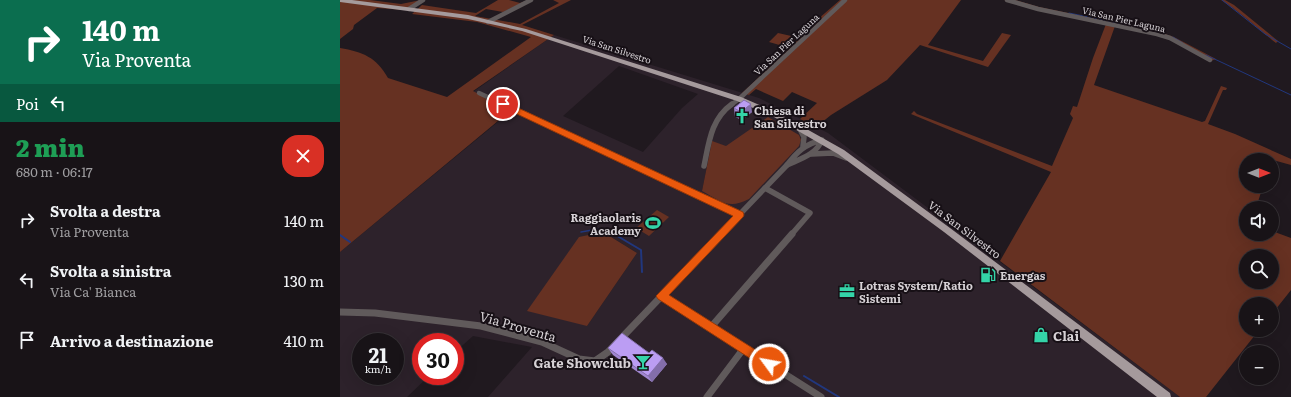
<!DOCTYPE html>
<html lang="it">
<meta charset="utf-8">
<style>
body{margin:0;font-family:Literata,serif;background:#211c20;color:#f1f3f6;height:100vh;display:flex;flex-direction:column;font-size:15px;white-space:nowrap}
*{box-sizing:border-box;margin:0}
p{font-size:13px;color:#9f9ea1}
.icon{flex:none;width:22px;height:22px;fill:none;stroke:currentColor;stroke-width:2;stroke-linecap:round;stroke-linejoin:round}
.map{position:relative;flex:1;overflow:hidden}
.drawer{display:flex;flex-direction:column;background:#181317;width:340px}
.drawer>*{flex:none}
.top-card{background:#0b6e4f;color:#fff;overflow:hidden}
.needle{width:26px;rotate:90deg}
.controls{position:absolute;left:899px;top:153px;display:grid;gap:8px}
.controls a{display:grid;place-items:center;width:40px;height:40px;border-radius:50%;background:#181317;box-shadow:0 4px 16px #0002,0 0 0 1px #363236;font-size:20px}
.speed{position:absolute;left:12px;top:333px;display:flex;gap:8px;font-size:20px;font-weight:700;text-align:center}
.speed>*{display:grid;place-content:center;width:52px;height:52px;border-radius:50%;background:#181317;box-shadow:0 4px 16px #0002,0 0 0 1px #363236;line-height:1}
.speed small{font-size:10px;font-weight:400}
.speed .limit{border:6px solid #d22;background:#fff;color:#111}
.pin{position:absolute;display:grid;place-items:center;width:34px;height:34px;color:#fff;margin:-17px;border:2px solid #fff;border-radius:50%;box-shadow:0 1px 4px #0007}
.me{position:absolute;width:44px;margin:-22px;rotate:302deg;stroke-linejoin:round;filter:drop-shadow(0 0 3px #0008)}
.turn{display:flex;align-items:center;gap:14px;height:84px;padding:0 16px;font-size:18px}
.turn .icon{width:52px;height:52px;stroke-width:2.5}
.turn b{display:block;font-size:28px;line-height:34px}
.then{display:flex;align-items:center;height:38px;padding:0 16px;background:#0003;gap:8px;font-size:15px}
.round{display:grid;place-items:center;flex:none;width:42px;height:42px;border-radius:16px;background:#211c20}
.summary{display:flex;align-items:center;justify-content:space-between;height:68px;padding:0 16px}
h1{font-size:24px;font-weight:800;line-height:30px;color:#1e9e55}
ul{padding:0;list-style:none}
li{display:flex;align-items:center;gap:12px;height:60px;padding:0 16px}
li div{flex:1}
li b{display:block;font-size:15px}
li em{font-style:normal}
main{display:flex;flex:1;min-height:0}
.map>svg:first-child{display:block}
</style>
<main>
<section class="drawer">
<div class="top-card">
<div class="turn"><svg class="icon" aria-label="right" viewBox="0 0 24 24"><path d="M7 20v-9h11M14 6l5 5-5 5"/></svg><div><b>140 m</b>Via Proventa</div></div>
<div class="then">Poi<svg class="icon" aria-label="left" viewBox="0 0 24 24"><path d="M17 20v-9H6M10 6l-5 5 5 5"/></svg></div>
</div>
<div class="summary"><div><h1>2 min</h1><p>680 m · 06:17</p></div><a class="round" style="background:#d93025;color:#fff"><svg class="icon" aria-label="close" viewBox="0 0 24 24"><path d="M6 6l12 12M18 6L6 18"/></svg></a></div>
<ul>
<li><svg class="icon" aria-label="right" viewBox="0 0 24 24"><path d="M7 20v-9h11M14 6l5 5-5 5"/></svg><div><b>Svolta a destra</b><p>Via Proventa</p></div><em>140 m</em></li>
<li><svg class="icon" aria-label="left" viewBox="0 0 24 24"><path d="M17 20v-9H6M10 6l-5 5 5 5"/></svg><div><b>Svolta a sinistra</b><p>Via Ca' Bianca</p></div><em>130 m</em></li>
<li><svg class="icon" aria-label="arrive" viewBox="0 0 24 24"><path d="M6 21V4h12l-3 4 3 4H6"/></svg><div><b>Arrivo a destinazione</b></div><em>410 m</em></li>
</ul>
</section>
<div class="map">
<svg width="951" height="397" viewBox="0 0 951 397">
<rect width="100%" height="100%" fill="#20191f"/>
<!-- built -->
<path fill="#2d222b" fill-rule="evenodd" d="M214,35L419,98L488,133L840,397H148L192,347L133,336L115,352V342H81V376H89L67,397H0V252L170,112L133,92ZM279,66L358,94L342,108L303,152L223,116ZM372,142L385,146L362,191ZM263,232L297,253L247,326ZM21,342H55V376H21Z"/>
<!-- green -->
<g fill="#663122" fill-rule="evenodd">
<polygon points="0,0 30,0 61,4 81,0 65,10 37,8 14,25 13,29 0,39"/>
<path d="M158,0H169L180,3L188,0L163,12L146,9L135,16L180,24L219,3L213,0H231L182,25L214,35L133,91L170,111L0,252V48C23,52 36,57 48,78L107,97L191,37L137,22L72,14L82,5L136,13Z"/>
<polygon points="500,0 621,0 588,45 643,61 662,33 671,35 648,67 580,45 547,80 491,115 476,127 460,119 477,103 452,92 443,101 416,89 409,95 402,93 450,48 429,42 438,33 460,38 470,26"/>
<path d="M664,0H675L699,7L816,31L834,37L876,59L871,61L831,40L801,31L775,26L754,85L862,122L865,121L881,86L887,88L886,90H883L868,124L895,134L951,159V165L933,160H906V186H923L916,208H906V234H932V231L951,238V290L932,314V304H906V330H919L866,397H840L660,261L711,172L571,114L574,111L577,114L712,166L733,118L730,114L733,106L737,107L753,58L766,24ZM906,256H932V282H906Z"/>
<path d="M881,0H885L894,5L938,41L936,43C918,29 900,12 881,0Z"/>
<path d="M428,117L459,135L461,140L459,146L409,199C388,210 381,201 362,191L372,141L386,146Z"/>
<polygon points="317,210 329,217 309,236 296,228"/>
<polygon points="263,232 297,253 247,326 187,311 239,237"/>
</g>
<g fill="none" stroke-linecap="round" stroke-linejoin="round">
<!-- stream-far2 -->
<g stroke="#21377e" stroke-width="1">
<polyline points="882,0 925,34 951,49"/>
<polyline points="729,13 792,26"/>
<polyline points="833,37 843,43"/>
<polyline points="866,55 951,95"/>
</g>
<!-- stream-far1 -->
<polyline stroke="#21377e" stroke-width="1.5" points="241,232 258,229 276,235"/>
<!-- stream -->
<g stroke="#21377e" stroke-width="2">
<polyline points="274,234 301,250 302,272"/>
<polyline points="0,235 10,242"/>
<polyline points="464,376 499,397"/>
</g>
<!-- minor-far2 -->
<g stroke="#605a5b" stroke-width="4.5">
<polyline points="667,0 698,9 817,34 830,38 870,60"/>
<polyline points="69,9 83,0"/>
<polyline points="148,22 191,0"/>
<polyline points="139,93 165,105"/>
<polyline points="391,105 399,99 505,0"/>
</g>
<!-- minor-far1 -->
<g stroke="#605a5b" stroke-width="5.5">
<polyline points="163,104 399,215"/>
<polyline points="459,127 464,137 463,146"/>
<path d="M482,140C476,155 460,159 447,165C457,152 465,144 482,140Z"/>
<polyline points="472,154 493,153 506,158"/>
<path d="M364,166C369,142 371,119 392,104"/>
<polyline points="425,188 470,213 451,235"/>
<polyline points="380,235 447,165"/>
</g>
<!-- minor -->
<g stroke="#605a5b" stroke-width="7">
<polyline points="322,296 481,397"/>
<polyline points="0,312 35,313 141,326 202,342 239,359 255,361 268,352 381,234"/>
<polyline points="371,327 452,234"/>
<polyline points="367,397 404,348"/>
</g>
<!-- major -->
<polygon fill="#a59a9c" fill-rule="evenodd" points="0,0 12,0 128,15 186,29 401,97 438,113 504,150 610,228 830,393 831,397 817,397 604,232 498,154 434,117 397,101 182,31 128,19 0,2"/>
</g>
<!-- wall -->
<g fill="#a187d1">
<polygon points="394,108 412,112 402,120 395,117"/>
<polygon points="268,348 309,353 327,364 312,382 273,355"/>
</g>
<!-- shaded-wall -->
<g fill="#836eaa">
<polygon points="411,104 412,112 402,120 401,112"/>
<polygon points="323,358 327,364 312,382 308,376"/>
</g>
<!-- building -->
<g fill="#bb9df3" stroke="#836eaa">
<polygon points="404,100 411,104 401,112 394,108"/>
<polygon points="282,333 309,353 312,350 323,358 308,376 268,348"/>
</g>
<!-- route -->
<polygon fill="#ea580c" stroke="#983908" points="163,101 403,212 404,215 403,217 329,295 433,361 435,364 433,368 429,370 425,368 318,299 316,296 393,216 160,106 159,104"/>
<!-- icons -->
<defs>
<symbol id="church-bare" viewBox="-9 -9 18 18"><path d="M-1.2-6h2.4v3.5h3.3v2.4h-3.3V6h-2.4V-.1h-3.3v-2.4h3.3Z" fill="#34d4a8" stroke="#171016" stroke-width="2.5" paint-order="stroke"/></symbol>
<symbol id="stadium-bare" viewBox="-9 -9 18 18"><path d="M0-5a6.5 5 0 1 0 0 10a6.5 5 0 1 0 0-10ZM-3.5-1.8h7v3.6h-7Z" fill="#34d4a8" stroke="#171016" stroke-width="2.5" paint-order="stroke"/></symbol>
<symbol id="fuel-bare" viewBox="-9 -9 18 18"><path d="M-5.5-6h7V0h2V4h1.3V-2.5L3-4.5l.8-.8L6-3V5H2.5V1h-1V6h-7ZM-4.2-4.7v3.2H.2V-4.7Z" fill="#34d4a8" stroke="#171016" stroke-width="2.5" paint-order="stroke"/></symbol>
<symbol id="office-bare" viewBox="-9 -9 18 18"><path d="M-6-3h4V-5.5h4V-3h4V5H-6ZM-1-4.5V-3h2v-1.5ZM-6 0V1H6V0Z" fill="#34d4a8" stroke="#171016" stroke-width="2.5" paint-order="stroke"/></symbol>
<symbol id="shop-bare" viewBox="-9 -9 18 18"><path d="M-5-2.5h2.3a2.7 3.5 0 0 1 5.4 0H5L5.5 6h-11ZM-1.5-2.5h3a1.5 2.3 0 0 0-3 0Z" fill="#34d4a8" stroke="#171016" stroke-width="2.5" paint-order="stroke"/></symbol>
<symbol id="bar-bare" viewBox="-9 -9 18 18"><path d="M-6-5H6L.8 .8V4.5H3.5V6h-7V4.5H-.8V.8Z" fill="#34d4a8" stroke="#171016" stroke-width="2.5" paint-order="stroke"/></symbol>
</defs>
<g fill-rule="evenodd">
<use href="#church-bare" x="391" y="105" width="22" height="22"/>
<use href="#stadium-bare" x="302" y="212" width="22" height="22"/>
<use href="#fuel-bare" x="637" y="264" width="22" height="22"/>
<use href="#office-bare" x="496" y="280" width="22" height="22"/>
<use href="#shop-bare" x="690" y="324" width="22" height="22"/>
<use href="#bar-bare" x="292" y="351" width="22" height="22"/>
</g>
<g text-anchor="middle" dominant-baseline="central" stroke-width="4" stroke-linejoin="round" paint-order="stroke">
<!-- far-street labels -->
<g font-size="9" fill="#d6d1d5" stroke="#171016">
<text transform="translate(784 19) rotate(13)">Via San Pier Laguna</text>
<text transform="translate(446 44) rotate(-43)">Via San Pier Laguna</text>
<text transform="translate(277 49) rotate(18)">Via San Silvestro</text>
</g>
<!-- poi labels -->
<g font-size="11" font-weight="bold" fill="#d6d1d5" stroke="#171016" text-anchor="start">
<text x="414" y="110">Chiesa di<tspan x="414" dy="13">San Silvestro</tspan></text>
<text x="301" y="217" text-anchor="end">Raggiaolaris<tspan x="301" dy="13">Academy</tspan></text>
<text x="660" y="275">Energas</text>
<text x="519" y="285">Lotras System/Ratio<tspan x="519" dy="13">Sistemi</tspan></text>
</g>
<!-- street labels -->
<g font-size="11" fill="#d6d1d5" stroke="#171016">
<text transform="translate(625 229) rotate(37)">Via San Silvestro</text>
</g>
<!-- near-street labels -->
<g font-size="13" fill="#d6d1d5" stroke="#171016">
<text transform="translate(178 326) rotate(16)">Via Proventa</text>
</g>
<!-- near-poi labels -->
<g font-size="13" font-weight="bold" fill="#d6d1d5" stroke="#171016" text-anchor="start">
<text x="713" y="335">Clai</text>
<text x="291" y="362" text-anchor="end">Gate Showclub</text>
</g>
</g>
</svg>
<div class="controls">
<a><svg class="needle" viewBox="-14 -14 28 28"><path d="M0-13l5 13h-10z" fill="#e53935"/><path d="M0 13l5-13h-10z" fill="#9f9ea1"/></svg></a>
<a><svg class="icon" aria-label="sound" viewBox="0 0 24 24"><path d="M4 9h4l5-4v14l-5-4H4zM17 9q2 3 0 6"/></svg></a>
<a><svg class="icon" aria-label="search" viewBox="0 0 24 24"><circle cx="10" cy="10" r="6"/><path d="M15 15l6 6"/></svg></a>
<a>+</a>
<a>−</a>
</div>
<div class="speed"><div>21<small>km/h</small></div><div class="limit">30</div></div>
<div class="pin" style="left:163px;top:104px;background:#d93025"><svg class="icon" aria-label="arrive" viewBox="0 0 24 24"><path d="M6 21V4h12l-3 4 3 4H6"/></svg></div>
<svg class="me" style="left:429px;top:364px" viewBox="-20 -20 40 40"><circle r="17" fill="#ea580c" stroke="#fff" stroke-width="3"/><path d="M0-11L8 9 0 5-8 9z" fill="#fff"/></svg>
</div>
</main>
